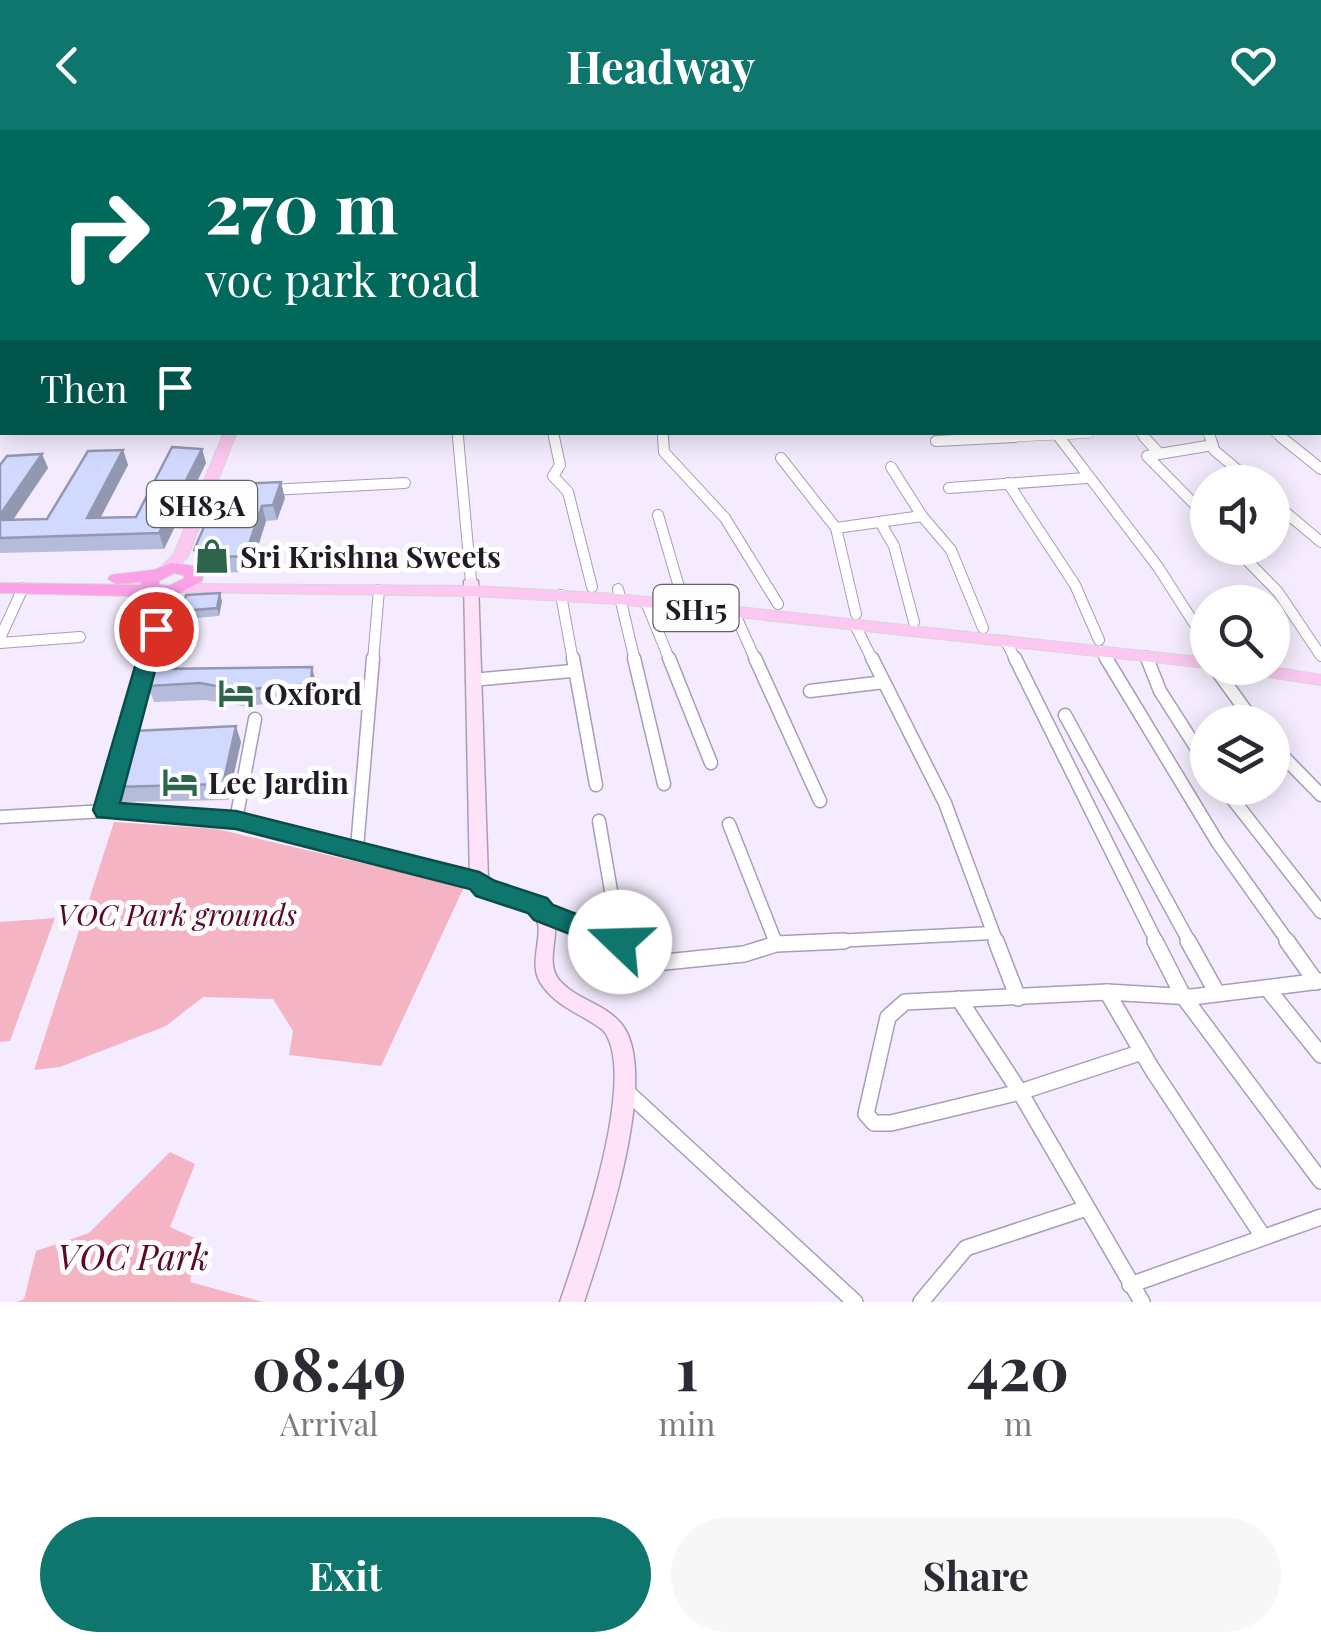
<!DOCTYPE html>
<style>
body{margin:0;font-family:"Playfair Display",serif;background:#f7f7f7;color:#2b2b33;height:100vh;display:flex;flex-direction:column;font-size:38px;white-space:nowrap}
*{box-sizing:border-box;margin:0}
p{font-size:32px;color:#7c7c81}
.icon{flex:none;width:55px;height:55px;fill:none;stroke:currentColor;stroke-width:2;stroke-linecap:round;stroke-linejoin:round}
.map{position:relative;height:1172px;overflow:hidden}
.side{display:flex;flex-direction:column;background:#fff;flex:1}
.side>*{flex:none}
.banner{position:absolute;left:0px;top:0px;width:1322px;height:305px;box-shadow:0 5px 25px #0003;background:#00695c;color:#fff;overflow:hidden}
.fabs{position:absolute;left:1190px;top:335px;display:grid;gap:20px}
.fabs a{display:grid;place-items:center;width:100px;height:100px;border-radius:50%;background:#fff;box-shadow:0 5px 25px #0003;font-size:50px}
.pin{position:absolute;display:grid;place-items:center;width:85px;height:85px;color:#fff;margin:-42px;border:5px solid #fff;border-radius:50%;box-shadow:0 2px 10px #0007}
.me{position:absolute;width:110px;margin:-55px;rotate:291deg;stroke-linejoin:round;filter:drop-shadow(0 0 8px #0008)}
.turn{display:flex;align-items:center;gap:35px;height:210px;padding:0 40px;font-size:45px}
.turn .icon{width:130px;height:130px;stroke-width:2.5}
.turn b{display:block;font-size:70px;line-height:85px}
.then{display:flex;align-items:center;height:95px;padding:0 40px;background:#0003;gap:20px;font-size:38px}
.eta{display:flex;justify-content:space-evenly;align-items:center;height:170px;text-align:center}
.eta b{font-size:60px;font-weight:700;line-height:70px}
.primary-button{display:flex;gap:20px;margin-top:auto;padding:20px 40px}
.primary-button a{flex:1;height:115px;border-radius:60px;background:#0f766e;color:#fff;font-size:40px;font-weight:700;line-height:115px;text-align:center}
.primary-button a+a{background:#f7f7f7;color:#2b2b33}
header{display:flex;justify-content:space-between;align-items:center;height:130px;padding:0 40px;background:#0f766e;color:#fff;font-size:45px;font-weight:700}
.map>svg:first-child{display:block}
</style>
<header><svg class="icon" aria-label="back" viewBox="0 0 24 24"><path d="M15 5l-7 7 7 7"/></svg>Headway<svg class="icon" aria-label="heart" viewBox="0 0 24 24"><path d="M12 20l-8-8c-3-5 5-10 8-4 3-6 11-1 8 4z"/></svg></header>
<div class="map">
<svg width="1321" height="1172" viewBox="0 0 1321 1172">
<rect width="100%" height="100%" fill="#f4ecfe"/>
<!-- green -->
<g fill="#f5b4c4">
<polygon points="114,692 217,699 464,757 381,936 289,925 293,901 273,869 203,867 166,896 60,937 34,940"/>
<polygon points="55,788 10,911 0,912 0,792"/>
<polygon points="170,1022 195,1034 170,1097 197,1109 190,1152 263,1172 17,1172 24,1169 36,1121 89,1103"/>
</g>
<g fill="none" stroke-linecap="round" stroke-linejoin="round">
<defs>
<g id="street-far4">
<polyline points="1262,0 1267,2"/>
<polyline points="1296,0 1301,2"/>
<polyline points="213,2 221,0"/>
<polyline points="755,2 781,0"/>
<polyline points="859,2 885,0"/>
</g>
<g id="street-far3">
<polyline points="0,238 2,233"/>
<polyline points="457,302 458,310"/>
<polyline points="553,302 555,310"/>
<polyline points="663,302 663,310"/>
<polyline points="1055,302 1061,310"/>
<polyline points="1139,302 1147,310"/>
<polyline points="1206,302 1212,310"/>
<polyline points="1274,302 1284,310"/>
<polyline points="960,310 1089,304"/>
</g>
<g id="street-far2">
<polyline points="458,307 471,451"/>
<polyline points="554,307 560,335 553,346 568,362 592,457"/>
<polyline points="663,307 664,322 725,388 778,474"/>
<polyline points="1059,307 1158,437 1208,515"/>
<polyline points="1144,307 1158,322"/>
<polyline points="1210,307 1214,320 1252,352"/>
<polyline points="1281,307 1321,339"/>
<polyline points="936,311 1015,307"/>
<polyline points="781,328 836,398 856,484"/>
<polyline points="891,337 922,386 951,420 983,498"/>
<polyline points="1008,353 1075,455 1099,510"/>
<polyline points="949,358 1086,348"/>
<polyline points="270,360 405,353"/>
<polyline points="1272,371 1321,412"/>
<polyline points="658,385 681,464"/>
<polyline points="1208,388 1147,326 1213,315"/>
<polyline points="880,392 894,416 914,492"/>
<polyline points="836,398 922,386"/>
<polyline points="1235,418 1278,462 1321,526"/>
<polyline points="618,459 635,531"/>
<polyline points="561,465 573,531"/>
<polyline points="646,472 670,531"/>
<polyline points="734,482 756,531"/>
<polyline points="855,495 873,531"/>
<polyline points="0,508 23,458"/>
<polyline points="1006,511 1016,531"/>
<polyline points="0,513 80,507"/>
<polyline points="1101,521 1107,531"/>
<polyline points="1146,526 1148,531"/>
<polyline points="147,531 166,463"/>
<polyline points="373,531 379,460"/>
</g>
<g id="street-far1">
<polyline points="373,528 357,718 479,752"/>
<polyline points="573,528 596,655"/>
<polyline points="634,528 664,654"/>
<polyline points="669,528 711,633"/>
<polyline points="755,528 820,671"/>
<polyline points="872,528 945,673 997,813"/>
<polyline points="1015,528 1157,813"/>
<polyline points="1106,528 1218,713 1289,813"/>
<polyline points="1147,528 1160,561 1208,636"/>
<polyline points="1215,538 1254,592"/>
<polyline points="472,550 572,541"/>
<polyline points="810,561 884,552"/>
<polyline points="1065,585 1190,813"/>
<polyline points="1272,615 1321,665"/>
<polyline points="1224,658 1321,782"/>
<polyline points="105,681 148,528"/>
<polyline points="0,687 105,681 236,690 357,718"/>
<polyline points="236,690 255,589"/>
<polyline points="599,691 620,813"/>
<polyline points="729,694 776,813"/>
<polyline points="544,783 618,813"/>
<polyline points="795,813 992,803"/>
</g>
<g id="street">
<polyline points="612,811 665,832 744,824 776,814 844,811"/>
<polyline points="996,811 1018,868"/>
<polyline points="1155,811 1183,866 1321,1051"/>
<polyline points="1188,811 1217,863"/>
<polyline points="1287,811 1316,852"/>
<polyline points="1267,858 1321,925"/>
<polyline points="1107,862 1152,939 1262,1105"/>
<polyline points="959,869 1020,962 1142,1172"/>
<polyline points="1142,922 1020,962 891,993 874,993 866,984 888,887 905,872 1107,862 1192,867 1321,851"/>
<polyline points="625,960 855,1172"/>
<polyline points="1130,1155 1321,1087"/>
<polyline points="921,1172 966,1118 1087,1078"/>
</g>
<g id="secondary">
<rect x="687" y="0" width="6" height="2"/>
<polygon points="966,0 974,0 976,2 969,2"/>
<polygon points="1145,0 1153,0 1155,2 1148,2"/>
<polygon points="1320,125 1321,126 1321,132 1320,131"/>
<polygon points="2,138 2,144 0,145 0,139"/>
<rect x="1320" y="154" width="1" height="6"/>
<path d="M471,447L478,451L488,749C505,761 528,759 544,772C570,795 540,828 560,851C577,870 607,874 623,896C660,948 603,1114 584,1172H560C578,1119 640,944 603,900C582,884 554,876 540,852C527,830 548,800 533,783C516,765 486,773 470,752L464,451Z"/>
</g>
<g id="primary">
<polygon points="1033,0 1113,0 1109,2 1031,2"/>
<polygon points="0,30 2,31 2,35 0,36"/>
<polygon points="224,302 237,302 188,426 171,443 161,443 158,440 174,424"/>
<polygon points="182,454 473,456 618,464 1208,528 1208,538 1211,538 1208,538 618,474 473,466 177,462 174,459"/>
<polygon points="1272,537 1321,545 1321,555 1242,543 1234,538"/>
</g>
<path id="highway" d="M171,433L194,436L203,445L202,451L172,467L0,463V453L141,455V452L117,454L108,449L111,445L154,440ZM174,443L183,445L185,448L169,456L159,455V451Z"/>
</defs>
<!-- street-far4 casing -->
<use href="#street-far4" stroke="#a99cb9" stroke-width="8"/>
<!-- street-far3 casing -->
<use href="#street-far3" stroke="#a99cb9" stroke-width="9"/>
<!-- street-far2 casing -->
<use href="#street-far2" stroke="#a99cb9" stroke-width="12"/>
<!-- street-far1 casing -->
<use href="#street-far1" stroke="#a99cb9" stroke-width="15"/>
<!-- street casing -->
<use href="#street" stroke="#a99cb9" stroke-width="18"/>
<!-- secondary casing -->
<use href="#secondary" stroke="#a99cb9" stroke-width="3"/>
<!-- primary casing -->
<use href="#primary" stroke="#d7d6d8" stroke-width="2"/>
<!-- highway casing -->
<use href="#highway" stroke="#d7d6d8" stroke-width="2"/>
<!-- street-far4 -->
<use href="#street-far4" stroke="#fff" stroke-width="6"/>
<!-- street-far3 -->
<use href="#street-far3" stroke="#fff" stroke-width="8"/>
<!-- street-far2 -->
<use href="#street-far2" stroke="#fff" stroke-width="10"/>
<!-- street-far1 -->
<use href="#street-far1" stroke="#fff" stroke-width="12"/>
<!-- street -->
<use href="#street" stroke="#fff" stroke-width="15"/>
<!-- secondary -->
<use href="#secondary" fill="#fee3f8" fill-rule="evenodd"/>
<!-- primary -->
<use href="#primary" fill="#fcc7f1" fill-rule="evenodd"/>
<!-- highway -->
<use href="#highway" fill="#faa1e8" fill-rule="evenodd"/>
</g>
<!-- wall -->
<g fill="#b5bbda">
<polygon points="202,319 206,333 164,419 0,423 0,335 42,324 48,338 13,390 47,389 123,320 128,335 100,388 136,387"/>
<polygon points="222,355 285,368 277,390 266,391 250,442 206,443 199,435 194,420"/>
<polygon points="222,471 219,486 185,489 182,481"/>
<polygon points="154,539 316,553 315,570 243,576 205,570 154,572 148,556"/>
<polygon points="241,612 228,670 120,672 114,657"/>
</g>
<!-- shaded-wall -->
<g fill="#9398b2">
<polygon points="202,319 206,333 164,419 159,403"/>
<polygon points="123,320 128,335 92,404 87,388"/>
<polygon points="42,324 48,338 2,406 0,400 0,385"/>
<polygon points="281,352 285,368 277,390 273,375"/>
<polygon points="262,376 266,391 250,442 245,426"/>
<polygon points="220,463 222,471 219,486 217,478"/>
<polygon points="312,537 316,553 315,570 311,554"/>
<polygon points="236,596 241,612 228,670 223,654"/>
</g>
<!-- building -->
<g fill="#d2d9fe" stroke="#9398b2" stroke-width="2.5">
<polygon points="172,317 202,319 159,403 0,408 0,390 47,389 88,321 123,320 87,388 136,387"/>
<polygon points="42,324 0,385 0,335 7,326"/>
<polygon points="281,352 273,375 262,376 245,426 201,428 194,420 222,355"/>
<polygon points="220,463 217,478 182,481 186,465"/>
<polygon points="312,537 311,554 238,560 200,553 148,556 154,539"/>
<polygon points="236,596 223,654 114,657 134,601"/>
</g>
<!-- route -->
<polygon fill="#0f766e" stroke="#0a4d48" stroke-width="2.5" points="156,493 166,499 120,673 236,681 479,742 495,751 547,768 553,775 630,805 634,812 630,820 620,823 611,820 534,790 528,783 476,766 470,759 236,699 97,687 93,680 146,499"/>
<!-- icons -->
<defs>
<symbol id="shop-bare" viewBox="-9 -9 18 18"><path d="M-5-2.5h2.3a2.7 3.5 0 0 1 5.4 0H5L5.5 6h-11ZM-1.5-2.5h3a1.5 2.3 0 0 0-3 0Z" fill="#2e644b" stroke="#fdfdfd" stroke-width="2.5" paint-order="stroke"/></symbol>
<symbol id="hotel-bare" viewBox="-9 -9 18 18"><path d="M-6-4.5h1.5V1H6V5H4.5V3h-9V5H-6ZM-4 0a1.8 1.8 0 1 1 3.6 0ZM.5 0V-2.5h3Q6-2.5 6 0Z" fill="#2e644b" stroke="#fdfdfd" stroke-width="2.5" paint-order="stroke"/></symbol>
</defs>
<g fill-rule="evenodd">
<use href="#shop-bare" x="187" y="401" width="50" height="50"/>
<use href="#hotel-bare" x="211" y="538" width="50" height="50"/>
<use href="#hotel-bare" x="155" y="627" width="50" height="50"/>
</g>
<g text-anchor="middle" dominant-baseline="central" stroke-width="10" stroke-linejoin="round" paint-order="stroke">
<!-- shield labels -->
<g fill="#fdfdfd" stroke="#625f66" stroke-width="2.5">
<rect x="147" y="351" width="110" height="46" rx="8"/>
<rect x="653.5" y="455" width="85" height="46" rx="8"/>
</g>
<g font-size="28" font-weight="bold" fill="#201b26">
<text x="202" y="374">SH83A</text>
<text x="696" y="478">SH15</text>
</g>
<!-- poi labels -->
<g font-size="30" font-weight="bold" fill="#201b26" stroke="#fdfdfd" text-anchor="start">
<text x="240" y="426">Sri Krishna Sweets</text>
<text x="264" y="563">Oxford</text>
<text x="208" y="652">Lee Jardin</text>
</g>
<!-- park labels -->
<g font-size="30" font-style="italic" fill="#5b082b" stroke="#fdfdfd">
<text x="177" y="784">VOC Park grounds</text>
</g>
<!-- near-park labels -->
<g font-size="35" font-style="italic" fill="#5b082b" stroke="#fdfdfd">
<text x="133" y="1125">VOC Park</text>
</g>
</g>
</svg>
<div class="fabs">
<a><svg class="icon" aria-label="sound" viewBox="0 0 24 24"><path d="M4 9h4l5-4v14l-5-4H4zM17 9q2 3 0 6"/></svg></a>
<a><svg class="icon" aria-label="search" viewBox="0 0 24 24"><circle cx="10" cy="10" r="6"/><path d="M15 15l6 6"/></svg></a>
<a><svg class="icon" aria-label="layers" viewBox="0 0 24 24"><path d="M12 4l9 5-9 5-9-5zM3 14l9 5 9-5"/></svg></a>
</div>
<div class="pin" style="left:156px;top:499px;background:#d93025"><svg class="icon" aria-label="arrive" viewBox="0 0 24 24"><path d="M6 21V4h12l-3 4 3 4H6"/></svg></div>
<svg class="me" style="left:620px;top:812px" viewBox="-20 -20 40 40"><circle r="19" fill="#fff"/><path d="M0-13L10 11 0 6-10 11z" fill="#0f766e"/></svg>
<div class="banner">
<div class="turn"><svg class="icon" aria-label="right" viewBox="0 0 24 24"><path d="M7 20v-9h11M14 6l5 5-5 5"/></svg><div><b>270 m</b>voc park road</div></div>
<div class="then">Then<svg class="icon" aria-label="arrive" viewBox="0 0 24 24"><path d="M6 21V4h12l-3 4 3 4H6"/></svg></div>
</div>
</div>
<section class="side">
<div class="eta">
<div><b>08:49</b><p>Arrival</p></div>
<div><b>1</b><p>min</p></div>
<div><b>420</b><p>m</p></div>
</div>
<div class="primary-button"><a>Exit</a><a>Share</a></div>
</section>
